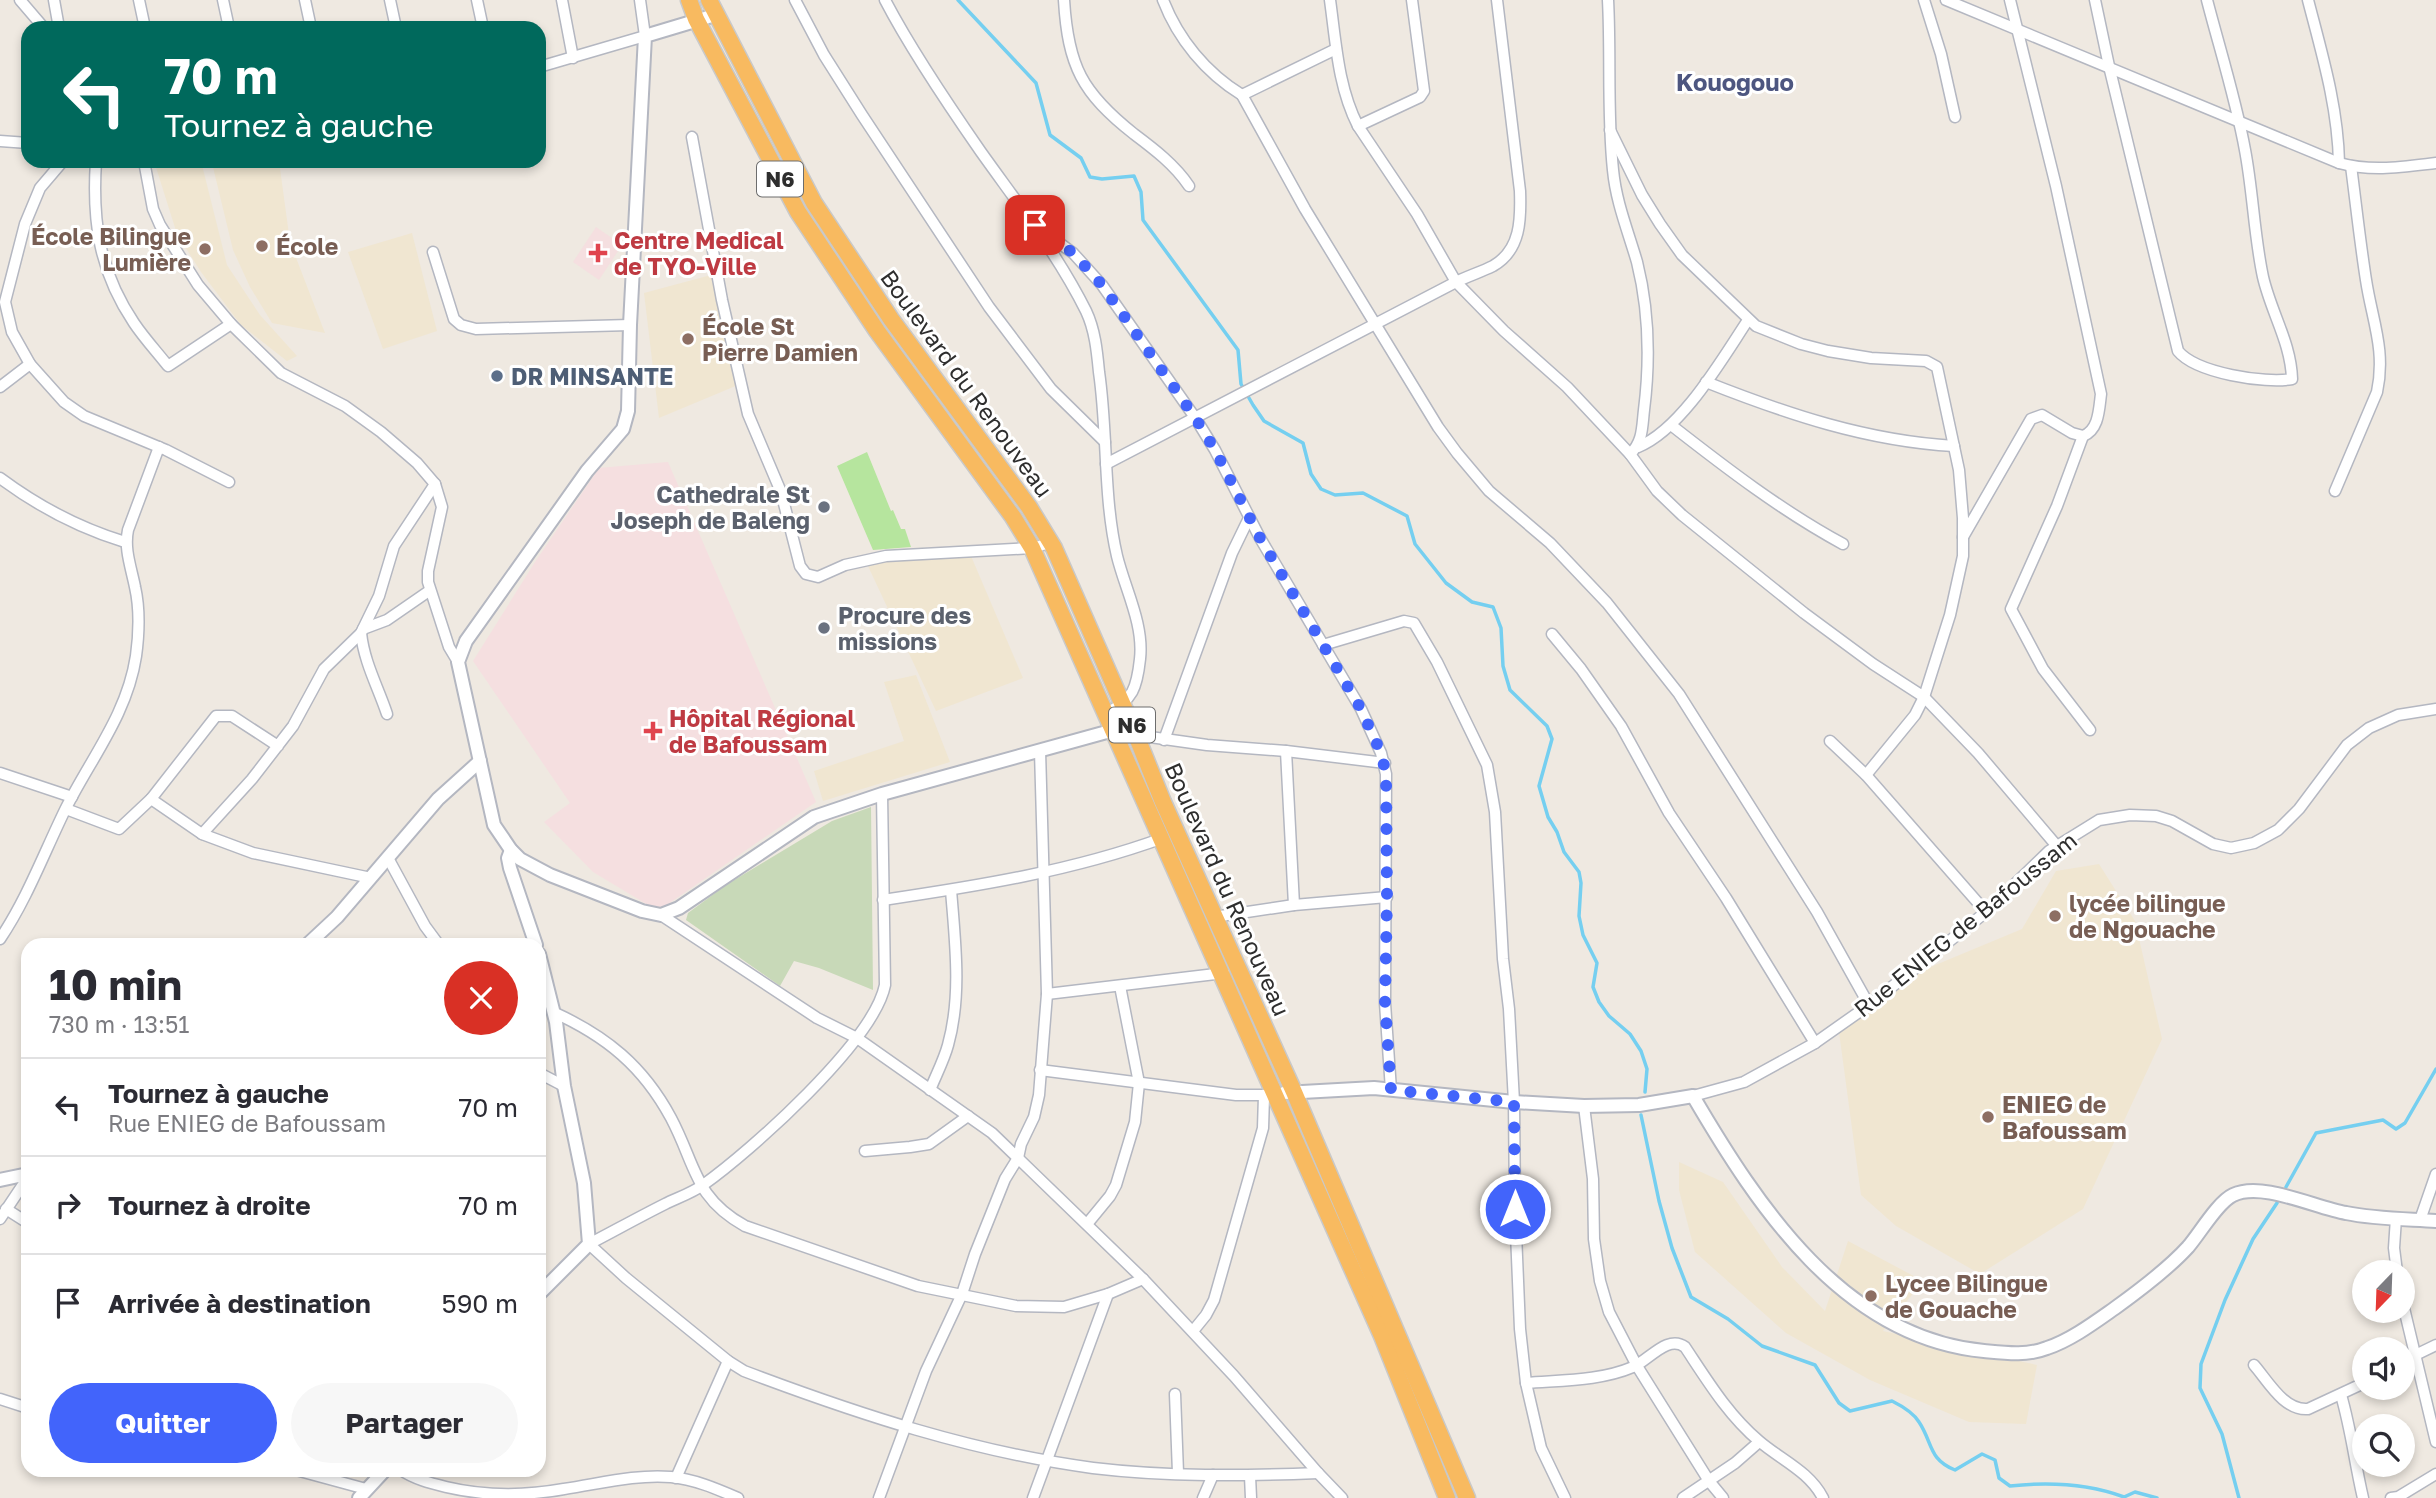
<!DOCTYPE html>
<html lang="fr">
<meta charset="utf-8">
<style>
body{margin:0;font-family:"Golos Text",sans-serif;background:#f7f7f7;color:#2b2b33;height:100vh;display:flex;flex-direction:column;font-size:26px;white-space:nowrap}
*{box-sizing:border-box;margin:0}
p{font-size:23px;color:#7c7c81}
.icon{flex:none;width:38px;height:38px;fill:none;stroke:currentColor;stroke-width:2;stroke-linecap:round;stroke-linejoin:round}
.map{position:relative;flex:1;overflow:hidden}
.sheet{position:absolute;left:21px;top:938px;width:525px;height:539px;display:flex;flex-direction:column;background:#fff;border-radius:21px;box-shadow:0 4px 10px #0003}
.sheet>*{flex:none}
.guide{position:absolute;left:21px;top:21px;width:525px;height:147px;border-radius:21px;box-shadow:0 4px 10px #0003;background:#00695c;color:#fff;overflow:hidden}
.needle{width:46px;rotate:203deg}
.fabs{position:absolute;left:2352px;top:1260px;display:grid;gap:14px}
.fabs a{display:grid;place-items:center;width:63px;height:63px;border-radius:50%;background:#fff;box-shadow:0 4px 10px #0003;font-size:35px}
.pin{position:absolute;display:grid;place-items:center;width:60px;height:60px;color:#fff;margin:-30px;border-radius:14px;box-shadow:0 4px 10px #0006}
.me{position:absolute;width:77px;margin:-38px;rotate:0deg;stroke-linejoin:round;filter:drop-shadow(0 0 5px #0008)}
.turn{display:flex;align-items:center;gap:24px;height:147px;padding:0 28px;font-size:32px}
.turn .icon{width:91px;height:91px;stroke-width:2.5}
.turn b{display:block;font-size:49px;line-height:60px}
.round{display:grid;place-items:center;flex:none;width:74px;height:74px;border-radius:37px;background:#f7f7f7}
.overview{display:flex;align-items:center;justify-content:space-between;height:119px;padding:0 28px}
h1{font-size:42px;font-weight:700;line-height:52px}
.action{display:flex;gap:14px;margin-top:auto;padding:14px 28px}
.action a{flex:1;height:80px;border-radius:42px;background:#4264fb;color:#fff;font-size:28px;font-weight:700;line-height:80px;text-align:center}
.action a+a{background:#f7f7f7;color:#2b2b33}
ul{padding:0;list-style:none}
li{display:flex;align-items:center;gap:21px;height:98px;padding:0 28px;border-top:2px solid #e1e1e2}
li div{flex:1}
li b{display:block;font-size:26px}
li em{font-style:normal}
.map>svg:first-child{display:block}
</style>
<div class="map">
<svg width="2436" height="1498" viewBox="0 0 2436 1498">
<rect width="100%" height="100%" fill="#efe9e1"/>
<!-- education -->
<g fill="#f0e6d1">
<polygon points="154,161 201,161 227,265 260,315 297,356 287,361 241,325 201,272 177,234"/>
<polygon points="217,161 279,161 290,242 325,333 272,323 250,287 233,250 212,163"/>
<polygon points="412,233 437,331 383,349 348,252"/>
<polygon points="711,275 738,385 659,418 644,293"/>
<polygon points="971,556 1023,678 936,711 867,564 887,559"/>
<polygon points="916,675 950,762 823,801 814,771 904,741 884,682"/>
<polygon points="2099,864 2135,921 2162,1039 2083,1209 1980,1274 1896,1226 1861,1195 1839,1032 1921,971 2022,929 2056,871"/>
<polygon points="1679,1162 1723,1182 1782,1267 1825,1311 1848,1241 1923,1281 1883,1331 2037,1365 2026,1424 1969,1422 1870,1380 1786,1333 1695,1252 1679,1190"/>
</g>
<!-- medical -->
<g fill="#f5dfe0">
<polygon points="596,227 622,245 599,280 573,262"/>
<polygon points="668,462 816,802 658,911 593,872 544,822 570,803 473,661 535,562 599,468"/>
</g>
<!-- green -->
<polygon fill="#b6e59e" points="867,452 891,511 893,510 901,529 905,529 911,547 873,550 837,466"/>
<!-- cemetery -->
<polygon fill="#c8d9b8" points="871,807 873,990 819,968 794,961 780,986 686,920 688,913 726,885 832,821"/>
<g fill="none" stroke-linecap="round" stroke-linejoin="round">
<!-- stream -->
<g stroke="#75cff0" stroke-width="3.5">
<polyline points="958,0 1036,83 1050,135 1081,158 1090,177 1102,179 1134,176 1141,192 1143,220 1238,350 1241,384 1253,405 1264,421 1303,443 1311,474 1321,489 1335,495 1363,493 1407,516 1415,544 1446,583 1472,602 1493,607 1501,628 1503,666 1510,690 1547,726 1552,739 1539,786 1548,817 1557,832 1564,852 1579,872 1581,883 1579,916 1583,935 1597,963 1593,987 1599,1002 1609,1016 1630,1034 1641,1051 1647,1069 1645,1092"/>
<path d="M1641,1115L1659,1201L1672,1248L1691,1297L1728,1319L1762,1346L1815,1365L1839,1403L1850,1411L1892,1401C1902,1406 1913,1412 1919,1422C1933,1443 1928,1459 1955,1470L1982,1454L1995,1460L1999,1478L2010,1486C2047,1482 2089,1484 2124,1497L2135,1492L2157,1498"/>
<polyline points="2286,1187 2316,1133 2383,1120 2396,1129 2405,1123 2436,1069"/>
<polyline points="2239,1498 2222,1434 2200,1388 2201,1364 2225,1300 2253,1239 2277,1203"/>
</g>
<defs>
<g id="minor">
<polyline points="20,0 44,28"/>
<polyline points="54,0 59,28"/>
<polyline points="139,0 145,28"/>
<polyline points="223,0 229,28"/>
<polyline points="305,0 311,28"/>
<polyline points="390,0 396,28"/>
<polyline points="477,0 483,28"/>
<polyline points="562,0 573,58"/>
<polyline points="795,0 824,55 862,115 989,307 1051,389 1105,442"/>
<path d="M885,0C911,50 949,106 981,152C1018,204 1057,253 1086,311C1095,330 1097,351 1099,372C1108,434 1103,496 1117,556C1125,589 1144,624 1140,659C1137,687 1133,701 1107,712"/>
<path d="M1064,0C1068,66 1082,93 1134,134C1154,149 1175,165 1189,186"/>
<path d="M1163,0C1178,39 1206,73 1242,95"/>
<path d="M1330,0C1336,43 1338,87 1358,126L1417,214L1456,282L1504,331L1567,387L1630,454L1657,491L1682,515L1804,613L1873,664L1924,697L1978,753L2056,845"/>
<path d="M1608,0C1611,57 1607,113 1613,170C1616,202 1628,231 1637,262C1649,310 1650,362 1644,410C1642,427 1643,442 1630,454"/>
<polyline points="1924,0 1941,54 1955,117"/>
<path d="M1946,0L2339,163C2372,172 2402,167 2436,163"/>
<path d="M2095,0L2109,66L2178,351C2196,373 2265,384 2292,379C2291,343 2271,312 2263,277C2254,235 2253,192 2245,150C2236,100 2220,50 2207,0"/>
<path d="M2308,0C2322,54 2338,107 2339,163"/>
<polyline points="1336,49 1242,95 1305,209 1438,427 1457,453 1489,491 1550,543 1607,603 1679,694 1817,912 1869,1005"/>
<polyline points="539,67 645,36 640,0"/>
<polyline points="1358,126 1420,97 1424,91 1412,0"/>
<polyline points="1610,130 1642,195 1660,224 1682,255 1756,326 1801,344 1828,351 1871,358 1926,361 1937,367 1959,470 1963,518 1963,556 1950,615 1924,697 1915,715 1866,775"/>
<polyline points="692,137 722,300 748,414 781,492 800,566 806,574 818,577 845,565 886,556 1032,548 1050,543"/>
<polyline points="0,141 28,143"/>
<polyline points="63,161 40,188 25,224 5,302 12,332 30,364 64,402 84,416 166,450 229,482"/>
<path d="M96,161C92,221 99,271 134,323C144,338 157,352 168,366L231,324"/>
<polyline points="144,161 153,209 160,225 198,285 231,324 281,373 345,406 381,432 417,463 435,484 442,507 428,571 428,582 449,647 458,662"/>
<polyline points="1035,225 1073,253 1102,285 1196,419 1215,450 1260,538 1361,709 1381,753 1386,774 1385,1003 1391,1090"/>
<polyline points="433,252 454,319 461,325 476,329 630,325"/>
<path d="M1706,382C1787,414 1867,441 1954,446"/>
<polyline points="0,387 30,364"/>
<path d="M1671,425C1726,468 1782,511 1843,544"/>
<polyline points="2083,436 2057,506 2011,609 2043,669 2090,730"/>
<path d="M1638,447C1682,429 1722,359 1748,320"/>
<path d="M1106,464L1456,282C1468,276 1481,272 1493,266C1521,250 1521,219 1520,191L1497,0"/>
<path d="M0,478C39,507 79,528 125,542"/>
<path d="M2335,491L2377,392C2386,350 2372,320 2366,280C2360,242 2356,204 2351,166"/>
<path d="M1963,537L2031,419L2042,415L2072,433L2083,436C2099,430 2099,409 2101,394L2056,186L2010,0"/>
<polyline points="363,629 387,620 429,591"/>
<path d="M361,633C364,662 378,687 387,714"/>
<polyline points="1552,634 1581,669 1621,726 1669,813 1726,898 1815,1043"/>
<polyline points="1323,645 1404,621 1414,623 1437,662 1487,765 1495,812 1503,959 1509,1009 1514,1102 1515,1209 1520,1329 1526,1383 1541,1448 1565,1498"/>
<polyline points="1136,735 1207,745 1286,751 1385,763"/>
<polyline points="1164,740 1232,553 1249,518"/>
<polyline points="1830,741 1866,775 1986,912"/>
<polyline points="278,746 232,716 216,716 151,799 202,834 252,779 293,726 324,669 361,633 379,596 394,546 435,484"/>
<polyline points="1286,751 1294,905"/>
<polyline points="0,773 72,797"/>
<path d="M882,794L885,985C874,1041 751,1151 703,1185C692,1193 677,1198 665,1204C639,1217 614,1231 589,1244L626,1278L728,1361L744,1371C858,1414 973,1452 1093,1468C1168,1477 1243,1476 1318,1473"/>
<polyline points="66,809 119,829 151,799"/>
<polyline points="202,834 253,853 371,878"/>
<polyline points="388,858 425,926 439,945"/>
<path d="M883,900C978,886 1072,871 1163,838"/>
<polyline points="661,915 817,1018 857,1038 992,1133 1143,1279 1234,1376 1318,1473 1342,1498"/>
<polyline points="1214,917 1294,905 1387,897"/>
<path d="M0,939C27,899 44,853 65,810C91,758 127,715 136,656C139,634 140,609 135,587C131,567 124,549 128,530L159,447"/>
<polyline points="1047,994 1224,973"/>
<path d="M553,1012C606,1036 643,1066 671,1118C696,1165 694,1198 745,1226L918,1286L1016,1306L1064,1307L1108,1294L1143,1279"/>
<polyline points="1040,1070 1236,1095 1269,1095"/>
<polyline points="539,1073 564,1086"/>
<path d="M930,1090C936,1075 944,1060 948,1045C962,995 955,941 951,890"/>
<polyline points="1693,1096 1744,1082 1815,1043 1869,1005 1986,912 2049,851 2099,820 2130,815 2156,816 2172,821 2213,844 2231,848 2254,843 2278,830 2299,809 2347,745 2369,728 2398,715 2436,709"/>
<polyline points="1584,1106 1593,1179 1594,1239 1600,1281 1609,1312 1637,1366 1709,1481 1723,1498"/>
<polyline points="865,1151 910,1147 929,1144 968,1116"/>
<polyline points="6,1209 28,1223"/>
<polyline points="2396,1218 2394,1248 2397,1272"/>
<polyline points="0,1219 28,1177"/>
<polyline points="2420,1220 2436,1174"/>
<polyline points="1087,1224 1110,1196 1116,1185 1135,1122 1139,1083 1120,986"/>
<polyline points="2403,1304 2436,1442"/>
<polyline points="1193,1331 1206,1315 1214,1300 1263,1128 1264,1096"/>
<polyline points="2403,1361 2436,1345"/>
<path d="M2254,1365C2268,1381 2284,1411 2308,1409L2364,1383"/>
<path d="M1526,1383C1562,1380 1600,1381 1633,1367C1649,1360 1668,1334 1685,1347C1707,1380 1728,1415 1759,1441C1781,1460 1809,1471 1823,1498"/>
<polyline points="1175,1394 1178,1473"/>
<path d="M2341,1395C2351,1429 2355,1464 2363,1498"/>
<polyline points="0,1399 28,1408"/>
<polyline points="296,1470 366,1489"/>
<path d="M401,1470C414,1479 430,1483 446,1487C484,1496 525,1496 564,1489C599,1484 635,1474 671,1477C694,1479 717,1489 738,1498"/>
<polyline points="1250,1476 1251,1498"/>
<polyline points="676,1478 728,1361"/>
<polyline points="879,1498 926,1371 962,1294 975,1254 1005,1179 1018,1158 1021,1144 1034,1117 1039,1095 1047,994 1040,751"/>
<polyline points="1033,1498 1108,1294"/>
<polyline points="1203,1498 1213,1475"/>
<polyline points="1683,1498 1735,1463 1759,1442"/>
<polyline points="2391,1498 2398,1497 2436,1474"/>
</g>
<g id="tertiary">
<polyline points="715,15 645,36 630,325 628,411 623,429 587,471 466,641 458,662 494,825 511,850 520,859 550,875 642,911 661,915 679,908 814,817 882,794 1114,730 1136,735"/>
<polyline points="511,850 508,858 510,868 536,945"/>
<polyline points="307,945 337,917 438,799 480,761"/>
<polyline points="539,954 556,1022 564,1086 584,1183 589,1244 539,1294"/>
<path d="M1284,1093L1374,1088L1514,1102L1584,1106L1639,1105L1693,1096C1758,1207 1844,1338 1984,1351C2005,1353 2027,1356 2047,1348C2071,1340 2095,1322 2115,1308C2140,1290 2168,1269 2188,1247C2200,1233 2218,1202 2233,1195C2262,1181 2316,1208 2346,1213C2375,1219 2406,1219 2436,1221"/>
<polyline points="0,1180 28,1174"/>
<polyline points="359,1498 385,1470"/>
</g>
<g id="trunk">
<polyline points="689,0 696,19 798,212 877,331 1013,517 1032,548 1382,1336 1447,1498"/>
<polyline points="709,0 814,203 891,319 1029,507 1054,548 1136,735 1163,802 1294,1092 1467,1498"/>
</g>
</defs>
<!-- minor casing -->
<use href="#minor" stroke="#b4b7c1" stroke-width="13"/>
<!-- tertiary casing -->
<use href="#tertiary" stroke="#b4b7c1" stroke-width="16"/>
<!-- trunk casing -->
<use href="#trunk" stroke="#c9c9c9" stroke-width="19"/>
<!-- minor -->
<use href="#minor" stroke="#fff" stroke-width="10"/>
<!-- tertiary -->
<use href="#tertiary" stroke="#fff" stroke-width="12"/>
<!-- trunk -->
<use href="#trunk" stroke="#f8ba60" stroke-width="16"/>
</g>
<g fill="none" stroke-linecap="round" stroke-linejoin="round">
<!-- route -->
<polyline stroke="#4264fb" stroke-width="12" stroke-dasharray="0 21.6" points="1035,225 1073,253 1102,285 1196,419 1215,450 1260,538 1361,709 1381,753 1386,774 1387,897 1385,1003 1391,1090 1514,1102 1515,1209"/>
</g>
<!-- markers -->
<g fill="#8d6e63" stroke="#fff" stroke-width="2.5">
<circle cx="262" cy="246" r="7"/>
<circle cx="205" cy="249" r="7"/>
<circle cx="688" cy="339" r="7"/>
<circle cx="2055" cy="916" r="7"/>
<circle cx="1988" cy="1117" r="7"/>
<circle cx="1871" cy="1296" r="7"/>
</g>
<g fill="#e0444e" stroke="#fff" stroke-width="2.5">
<path d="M594.5 242.5h7v7h7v7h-7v7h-7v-7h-7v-7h7z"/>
<path d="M649.5 720.5h7v7h7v7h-7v7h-7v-7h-7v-7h7z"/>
</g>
<circle fill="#5c6f8a" stroke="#fff" stroke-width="2.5" cx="497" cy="376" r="7"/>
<g fill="#6b7280" stroke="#fff" stroke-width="2.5">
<circle cx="824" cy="507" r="7"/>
<circle cx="824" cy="628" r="7"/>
</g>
<g text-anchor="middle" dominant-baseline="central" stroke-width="6" stroke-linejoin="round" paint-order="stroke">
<!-- shield labels -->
<g fill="#fff" stroke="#6d6d6d" stroke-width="2">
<rect x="757" y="161.5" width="46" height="35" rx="5"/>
<rect x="1109" y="707.5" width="46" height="35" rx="5"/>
</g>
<g font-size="21" font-weight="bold" fill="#2e2e2e">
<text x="780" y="179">N6</text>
<text x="1132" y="725">N6</text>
</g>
<!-- education labels -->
<g font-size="23" font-weight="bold" fill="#785e54" stroke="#fff" text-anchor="start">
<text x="191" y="236" text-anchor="end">École Bilingue<tspan x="191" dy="26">Lumière</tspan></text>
<text x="276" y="246">École</text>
<text x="702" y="326">École St<tspan x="702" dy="26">Pierre Damien</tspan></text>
<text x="2069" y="903">lycée bilingue<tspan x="2069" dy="26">de Ngouache</tspan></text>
<text x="2002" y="1104">ENIEG de<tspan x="2002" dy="26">Bafoussam</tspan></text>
<text x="1885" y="1283">Lycee Bilingue<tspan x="1885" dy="26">de Gouache</tspan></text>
</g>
<!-- health labels -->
<g font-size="23" font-weight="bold" fill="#be3a42" stroke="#fff" text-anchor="start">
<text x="614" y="240">Centre Medical<tspan x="614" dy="26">de TYO-Ville</tspan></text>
<text x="669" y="718">Hôpital Régional<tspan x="669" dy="26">de Bafoussam</tspan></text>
</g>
<!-- service labels -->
<g font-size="23" font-weight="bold" fill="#4e5e75" stroke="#fff" text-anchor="start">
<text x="511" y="376">DR MINSANTE</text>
</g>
<!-- street labels -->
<g font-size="23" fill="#2e2e2e" stroke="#fff">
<text transform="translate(967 383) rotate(54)">Boulevard du Renouveau</text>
<text transform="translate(1228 889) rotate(66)">Boulevard du Renouveau</text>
<text transform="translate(1965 924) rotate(-39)">Rue ENIEG de Bafoussam</text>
</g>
<!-- worship labels -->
<g font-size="23" font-weight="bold" fill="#5b616d" stroke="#fff" text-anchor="end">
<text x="810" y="494">Cathedrale St<tspan x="810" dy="26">Joseph de Baleng</tspan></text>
<text x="838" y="615" text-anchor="start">Procure des<tspan x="838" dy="26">missions</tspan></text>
</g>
<!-- neighbourhood labels -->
<g font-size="24" font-weight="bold" fill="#4d5680" stroke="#fff">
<text x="1735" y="81">Kouogouo</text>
</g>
</g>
</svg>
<div class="fabs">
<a><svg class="needle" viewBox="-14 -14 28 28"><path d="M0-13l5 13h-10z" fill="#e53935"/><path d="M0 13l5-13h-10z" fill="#7c7c81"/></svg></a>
<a><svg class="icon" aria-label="sound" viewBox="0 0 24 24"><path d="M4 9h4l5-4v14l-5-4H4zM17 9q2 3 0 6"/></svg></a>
<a><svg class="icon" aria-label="search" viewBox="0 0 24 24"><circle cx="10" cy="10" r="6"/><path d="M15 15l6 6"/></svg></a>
</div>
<div class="pin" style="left:1035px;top:225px;background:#d93025"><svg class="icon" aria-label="arrive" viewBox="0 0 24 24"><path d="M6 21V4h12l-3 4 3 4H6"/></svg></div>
<svg class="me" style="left:1515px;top:1209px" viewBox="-20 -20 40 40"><circle r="17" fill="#4264fb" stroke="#fff" stroke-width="3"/><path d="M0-11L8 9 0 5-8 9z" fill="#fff"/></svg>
<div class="guide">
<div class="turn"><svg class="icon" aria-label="left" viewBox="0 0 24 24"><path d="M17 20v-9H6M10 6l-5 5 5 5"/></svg><div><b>70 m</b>Tournez à gauche</div></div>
</div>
<section class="sheet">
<div class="overview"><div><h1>10 min</h1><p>730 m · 13:51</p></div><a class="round" style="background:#d93025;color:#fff"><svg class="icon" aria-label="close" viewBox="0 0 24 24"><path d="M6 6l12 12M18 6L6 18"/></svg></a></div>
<ul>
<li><svg class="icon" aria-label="left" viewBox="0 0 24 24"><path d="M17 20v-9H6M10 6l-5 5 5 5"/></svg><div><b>Tournez à gauche</b><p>Rue ENIEG de Bafoussam</p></div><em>70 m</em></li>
<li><svg class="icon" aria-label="right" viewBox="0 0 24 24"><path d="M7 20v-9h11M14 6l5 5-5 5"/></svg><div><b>Tournez à droite</b></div><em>70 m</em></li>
<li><svg class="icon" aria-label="arrive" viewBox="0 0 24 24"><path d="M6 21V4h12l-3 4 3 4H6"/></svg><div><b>Arrivée à destination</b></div><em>590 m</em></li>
</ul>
<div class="action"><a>Quitter</a><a>Partager</a></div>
</section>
</div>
